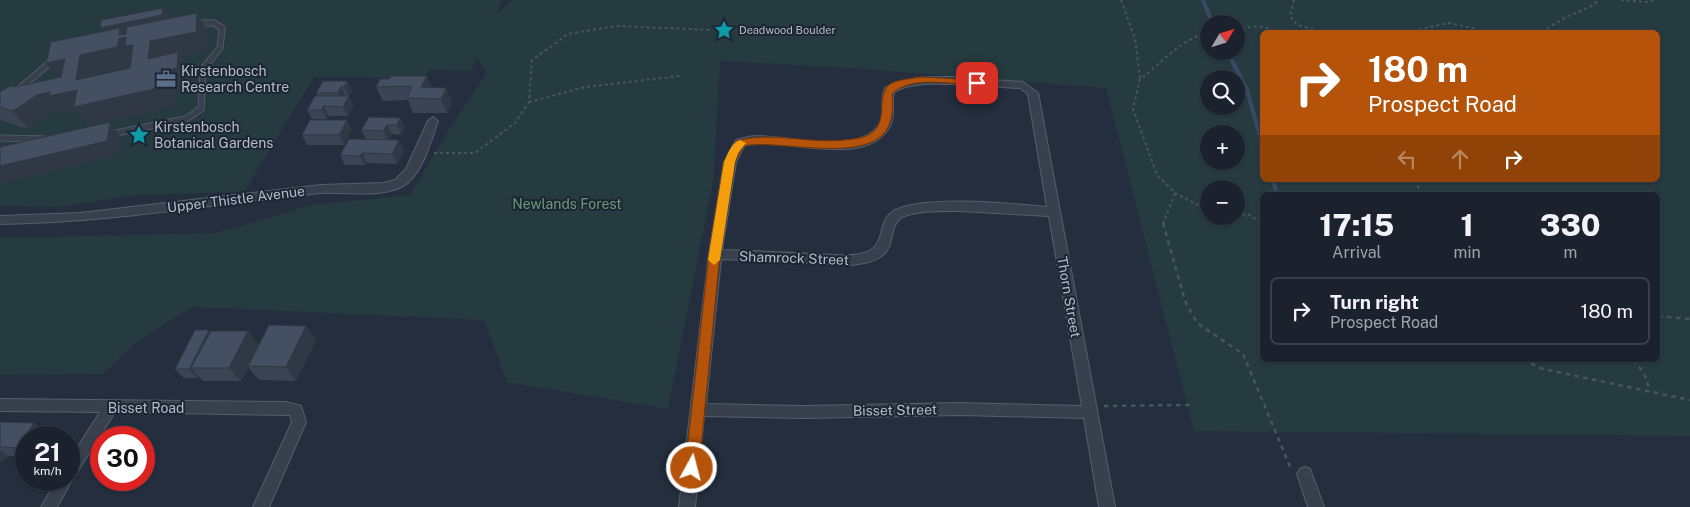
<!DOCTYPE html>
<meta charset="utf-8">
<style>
body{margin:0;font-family:"Public Sans",sans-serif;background:#282f3a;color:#f1f3f6;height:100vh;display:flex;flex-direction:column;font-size:19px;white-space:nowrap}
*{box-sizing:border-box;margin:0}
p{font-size:16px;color:#a0a4aa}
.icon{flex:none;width:28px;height:28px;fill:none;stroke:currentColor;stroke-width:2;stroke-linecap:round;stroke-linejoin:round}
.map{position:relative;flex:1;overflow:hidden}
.side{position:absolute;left:1260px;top:192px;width:400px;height:170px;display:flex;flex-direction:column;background:#1b222e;border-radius:8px;box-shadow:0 1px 4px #0004,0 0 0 1px #393f4a}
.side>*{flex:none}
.guide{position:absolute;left:1260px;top:30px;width:400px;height:152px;border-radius:8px;box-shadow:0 1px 4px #0004,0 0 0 1px #393f4a;background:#b45309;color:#fff;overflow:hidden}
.needle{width:32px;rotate:52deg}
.fabs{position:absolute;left:1200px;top:15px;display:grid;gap:10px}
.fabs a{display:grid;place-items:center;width:45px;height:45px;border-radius:50%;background:#1b222e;box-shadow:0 1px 4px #0004,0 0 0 1px #393f4a;font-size:25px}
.speed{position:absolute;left:15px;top:426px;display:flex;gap:10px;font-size:25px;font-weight:700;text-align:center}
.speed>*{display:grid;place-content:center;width:65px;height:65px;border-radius:50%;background:#1b222e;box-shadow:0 1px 4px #0004,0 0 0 1px #393f4a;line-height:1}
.speed small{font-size:12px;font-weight:400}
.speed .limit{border:8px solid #d22;background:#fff;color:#111}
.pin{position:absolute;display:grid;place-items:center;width:42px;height:42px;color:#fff;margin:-21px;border-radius:10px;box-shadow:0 2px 8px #0006}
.me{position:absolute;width:55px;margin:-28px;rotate:7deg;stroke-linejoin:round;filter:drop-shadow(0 0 4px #0008)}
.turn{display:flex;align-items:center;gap:18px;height:105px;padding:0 25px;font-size:22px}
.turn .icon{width:65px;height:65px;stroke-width:2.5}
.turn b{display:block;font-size:35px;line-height:42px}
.lanes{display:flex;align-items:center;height:48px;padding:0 25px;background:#0003;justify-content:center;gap:25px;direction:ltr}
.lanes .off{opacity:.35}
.eta{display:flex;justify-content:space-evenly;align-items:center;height:85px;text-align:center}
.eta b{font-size:30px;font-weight:800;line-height:35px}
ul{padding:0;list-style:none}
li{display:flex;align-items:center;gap:15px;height:68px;margin:0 10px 8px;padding:0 15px;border:2px solid #393f4a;border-radius:8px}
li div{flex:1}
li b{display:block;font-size:19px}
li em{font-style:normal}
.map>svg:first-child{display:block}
</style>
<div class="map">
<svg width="1690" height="507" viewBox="0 0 1690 507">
<rect width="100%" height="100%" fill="#242e3e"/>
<!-- green -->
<path fill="#263b3f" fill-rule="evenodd" d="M0,0H502L497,14L513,0H1690V436L1194,431L1106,88L849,68L720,61L713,182L668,409L507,382L484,320L192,307L133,345L103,374L0,375V238L217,233L312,205L410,195L447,133L487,73L477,58L471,71L429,70L425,78L314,77L244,192L136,195L59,207L0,206ZM1209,24H1236V51H1209ZM1262,32H1658V180H1262ZM1209,79H1236V106H1209ZM1209,134H1236V161H1209ZM1209,189H1236V216H1209ZM1262,195H1658V360H1262Z"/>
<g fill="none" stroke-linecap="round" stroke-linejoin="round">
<!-- stream -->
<g stroke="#384a67" stroke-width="4">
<polyline points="1203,0 1213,24"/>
<polyline points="1227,51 1247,90 1262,143"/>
<polyline points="1273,180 1277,195"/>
</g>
<defs>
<g id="lane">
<polyline points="18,90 54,59"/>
<polyline points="111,134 186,119 201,109 203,72 205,66 220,48 222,28 214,23 196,23"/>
<polyline points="0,138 44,139"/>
</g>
<g id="street">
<path d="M953,77L1023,82L1038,93L1115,507H1099L1084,418L960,415L804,418L704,416L695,507H679L709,254L724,162L736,140C742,139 749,136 755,136C788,135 856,156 879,125C886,115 879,99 885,88C906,76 930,77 953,77ZM953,84L1020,88L1028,94L1047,207C1015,204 918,194 892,212C877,223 886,245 867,252C851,258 831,254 814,254C783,252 753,251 722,250L736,162L744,146C784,135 865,171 890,126C896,116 891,103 894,92C911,82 933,84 953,84ZM960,211L1049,216L1082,406L960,403L804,406L706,404L721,259L853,265C863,263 875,262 883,255C895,245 889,226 901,218C914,210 944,211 960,211Z"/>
<path d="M433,117L438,121C431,140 422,176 403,186C378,199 346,191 320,193C213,204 108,223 0,224V216L80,213L321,185L383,183L395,180L406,169L428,121Z"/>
<polygon points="0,399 286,402 301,406 306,422 269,507 253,507 292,422 290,415 115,412 72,480 57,507 41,507 57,480 69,480 69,461 100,412 0,411"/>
<polygon points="1305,467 1310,469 1324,507 1308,507 1297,474 1300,469"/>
</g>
</defs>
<!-- lane casing -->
<use href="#lane" stroke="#565e6c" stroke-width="7"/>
<!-- street casing -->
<use href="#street" stroke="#565e6c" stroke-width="2"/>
<!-- path-far1 -->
<g stroke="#44585c" stroke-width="2" stroke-dasharray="3 3" stroke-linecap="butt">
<polyline points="1121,0 1135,39 1140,79"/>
<polyline points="1294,0 1290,16 1297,25 1324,32"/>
<polyline points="1621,0 1647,2 1654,0"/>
<polyline points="1236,29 1259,26 1283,32"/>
<polyline points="1407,32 1449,23 1490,32"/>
<polyline points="1542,32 1566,17 1590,7 1599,0"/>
<path d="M1209,33C1180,38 1163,63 1140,79L1133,109L1157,175L1175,193L1209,211"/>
<polyline points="529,102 585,87 680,76"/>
<polyline points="434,153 475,153 515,123 529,102 532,60 568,34 616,26 710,30"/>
<polyline points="1419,180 1418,187 1424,195"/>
<polyline points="1236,214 1250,215 1262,224"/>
<polyline points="1163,224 1175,193"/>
</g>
<!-- path -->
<g stroke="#44585c" stroke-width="2.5" stroke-dasharray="4.5 4.5" stroke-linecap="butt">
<polyline points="1163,223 1185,301 1197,323 1243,354 1291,469"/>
<polyline points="1260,223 1262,224"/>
<polyline points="1658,316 1690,319"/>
<polyline points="1523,360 1543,369 1690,400"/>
<polyline points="1633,360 1644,373 1650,391"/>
<polyline points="1104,406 1190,405"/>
</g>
<!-- lane -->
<use href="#lane" stroke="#38404e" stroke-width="5.5"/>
<!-- street -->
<use href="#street" fill="#38404e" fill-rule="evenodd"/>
</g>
<!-- wall -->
<g fill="#3a4454" fill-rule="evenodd">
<path d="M169,17V18L208,31L207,50L180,56L190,71L189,86L176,89L174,106L89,125L77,111L64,114L61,111L52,113L28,129L1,120L0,118V92L58,78ZM131,57L130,68L94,76V74L130,66Z"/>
<polygon points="380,79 432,87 446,88 452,102 447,113 413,113 408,100 383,101 376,87"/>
<polygon points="347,81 352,91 349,97 354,106 348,116 329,116 327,119 312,119 307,110 318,96 316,93"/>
<polygon points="400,118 405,128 401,135 392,134 389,140 404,150 397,164 367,163 365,165 345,165 340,155 366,139 361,130"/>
<polygon points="352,130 344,145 307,145 302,135"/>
<polygon points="306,326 316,340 296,381 259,380 248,367 241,381 203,381 198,376 197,378 184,378 175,369 209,330 211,332 248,331 259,345"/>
<polygon points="0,422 45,432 41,438 26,438 26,456 8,456 3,461 0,460"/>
</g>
<!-- shaded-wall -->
<g fill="#303745">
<polygon points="163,8 169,17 168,25 133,45 130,66 94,74 90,98 76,80 60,81 46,63 80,55 107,38 100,28"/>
<polygon points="197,13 208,31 207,50 180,56 190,71 189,86 176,89 174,106 89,125 77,111 64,114 61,111 52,113 28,129 13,111 37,95 50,92 77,90 88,104 148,59 150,41"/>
<polygon points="427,76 433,90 421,87"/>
<polygon points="347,81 352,91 349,97 354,106 348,116 343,107 349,97 344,87"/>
<polygon points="341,87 346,97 343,103 338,93"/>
<polygon points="446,88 452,102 447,113 441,99"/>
<polygon points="323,106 329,116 327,119 322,110"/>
<polygon points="400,118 405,128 401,135 397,125"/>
<polygon points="347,120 352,130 344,145 339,135"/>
<polygon points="110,122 121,137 118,155 0,184 0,166"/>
<polygon points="387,125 392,134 388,141 383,131"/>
<polygon points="399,140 404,150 397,164 392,154"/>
<polygon points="362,153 367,163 365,165 360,156"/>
<polygon points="306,326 316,340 296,381 286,367"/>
<polygon points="209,330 217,339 191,368 198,376 197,378 189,369"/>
<polygon points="248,331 259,345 241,381 229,368"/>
<polygon points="34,423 45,432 41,438 26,438 26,440 24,438"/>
<polygon points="0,450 8,456 3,461 0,458"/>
</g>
<!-- building -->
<g fill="#444f62" stroke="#303745" fill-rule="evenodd">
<polygon points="163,8 162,15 100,28 101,20"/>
<path d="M197,13L196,32L150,41L148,59L178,52L177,68L163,71L162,87L74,107L77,90L49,96L50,92L37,95L13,111L0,107V92L10,86L15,87L61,77L65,59L46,63L51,42L120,28L119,35L126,34L127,27ZM126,37L125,46L133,45L130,68L76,80L80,55L117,47L119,39Z"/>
<polygon points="391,76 427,76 421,87 446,88 441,99 407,98 412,86 376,87 380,79 389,79"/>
<polygon points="323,81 347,81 344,87 341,87 338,93 316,93"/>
<polygon points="315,96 349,96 343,107 323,106 322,110 307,110"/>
<polygon points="369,117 400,118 397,125 387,125 383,131 361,130"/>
<polygon points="310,120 347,120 339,135 302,135"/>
<polygon points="110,122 107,141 0,166 0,147"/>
<polygon points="349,139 399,140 392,154 362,153 360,156 340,155"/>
<polygon points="269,325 306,326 286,367 248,366"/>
<polygon points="195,330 209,330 189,369 175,369"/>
<polygon points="211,331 248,331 229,368 191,368"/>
<polygon points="0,422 34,423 24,438 26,438 26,448 0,447"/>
</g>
<!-- route -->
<path fill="#b45309" stroke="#753606" d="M921,77L977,80L982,83L977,86C952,84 911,75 892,94C893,104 893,116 889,125C872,167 778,138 743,146L735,162L720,254L699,468L697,473L692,474L687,473L685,468L709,254L724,162L735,143L736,141C771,131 808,144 844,140C853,139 861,139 870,134C891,122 873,90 894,82C902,79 912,79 921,77Z"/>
<!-- slow -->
<path fill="#f59e0b" d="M740,140L746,143L738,153L735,162L720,260L714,265L708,260L724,162C728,154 731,143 740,140Z"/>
<!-- icons -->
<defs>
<symbol id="sight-bare" viewBox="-9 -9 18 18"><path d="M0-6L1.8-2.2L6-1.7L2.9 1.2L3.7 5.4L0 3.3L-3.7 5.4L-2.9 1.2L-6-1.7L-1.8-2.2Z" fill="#0f9aa8" stroke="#1d2533" stroke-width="2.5" paint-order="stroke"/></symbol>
<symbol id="office-bare" viewBox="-9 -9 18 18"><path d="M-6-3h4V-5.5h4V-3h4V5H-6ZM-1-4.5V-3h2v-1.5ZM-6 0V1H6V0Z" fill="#5c6f8a" stroke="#1d2533" stroke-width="2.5" paint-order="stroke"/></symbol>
</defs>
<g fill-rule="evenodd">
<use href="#sight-bare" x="710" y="16" width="28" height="28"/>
<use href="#office-bare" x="152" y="65" width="28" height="28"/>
<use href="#sight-bare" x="125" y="121" width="28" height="28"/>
</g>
<g text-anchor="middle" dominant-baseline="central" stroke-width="4" stroke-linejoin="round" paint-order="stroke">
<!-- far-poi labels -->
<g font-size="11" fill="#b3bbc9" stroke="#1d2533" text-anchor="start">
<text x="739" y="30">Deadwood Boulder</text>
</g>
<!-- poi labels -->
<g font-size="14" fill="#b3bbc9" stroke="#1d2533" text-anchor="start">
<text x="181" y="71">Kirstenbosch<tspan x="181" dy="16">Research Centre</tspan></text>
<text x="154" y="127">Kirstenbosch<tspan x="154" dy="16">Botanical Gardens</tspan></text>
</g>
<!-- street labels -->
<g font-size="14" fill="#b3bbc9" stroke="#1d2533">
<text transform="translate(236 199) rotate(-7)">Upper Thistle Avenue</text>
<text transform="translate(794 258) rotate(2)">Shamrock Street</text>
<text transform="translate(1069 297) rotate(80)">Thorn Street</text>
<text x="146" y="408">Bisset Road</text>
<text transform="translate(895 410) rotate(-1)">Bisset Street</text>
</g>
<!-- park labels -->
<g font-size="14" fill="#6a9a77" stroke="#1d2533">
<text x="567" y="204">Newlands Forest</text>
</g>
</g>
</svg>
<div class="fabs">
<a><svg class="needle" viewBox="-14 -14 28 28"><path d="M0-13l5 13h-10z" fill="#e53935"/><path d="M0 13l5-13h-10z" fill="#a0a4aa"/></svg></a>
<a><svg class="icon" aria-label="search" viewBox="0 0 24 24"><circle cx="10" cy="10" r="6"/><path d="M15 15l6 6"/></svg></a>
<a>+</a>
<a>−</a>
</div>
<div class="speed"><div>21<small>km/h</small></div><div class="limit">30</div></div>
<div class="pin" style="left:977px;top:83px;background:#d93025"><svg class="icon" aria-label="arrive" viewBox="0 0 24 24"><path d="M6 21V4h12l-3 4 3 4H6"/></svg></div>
<svg class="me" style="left:692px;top:468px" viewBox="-20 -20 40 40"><circle r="17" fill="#b45309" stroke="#fff" stroke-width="3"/><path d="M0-11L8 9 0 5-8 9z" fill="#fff"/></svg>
<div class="guide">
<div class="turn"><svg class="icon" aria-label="right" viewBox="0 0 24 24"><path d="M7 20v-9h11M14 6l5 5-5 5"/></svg><div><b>180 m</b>Prospect Road</div></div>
<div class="lanes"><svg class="icon off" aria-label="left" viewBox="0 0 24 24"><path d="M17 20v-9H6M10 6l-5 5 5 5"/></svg><svg class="icon off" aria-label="ahead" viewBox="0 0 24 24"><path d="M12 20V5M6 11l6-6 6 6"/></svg><svg class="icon" aria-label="right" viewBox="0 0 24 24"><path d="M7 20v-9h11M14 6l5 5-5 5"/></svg></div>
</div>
<section class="side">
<div class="eta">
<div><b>17:15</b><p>Arrival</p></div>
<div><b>1</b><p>min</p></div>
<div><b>330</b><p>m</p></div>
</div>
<ul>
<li><svg class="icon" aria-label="right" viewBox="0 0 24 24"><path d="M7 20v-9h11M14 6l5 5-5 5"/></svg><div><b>Turn right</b><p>Prospect Road</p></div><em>180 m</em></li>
</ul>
</section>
</div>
